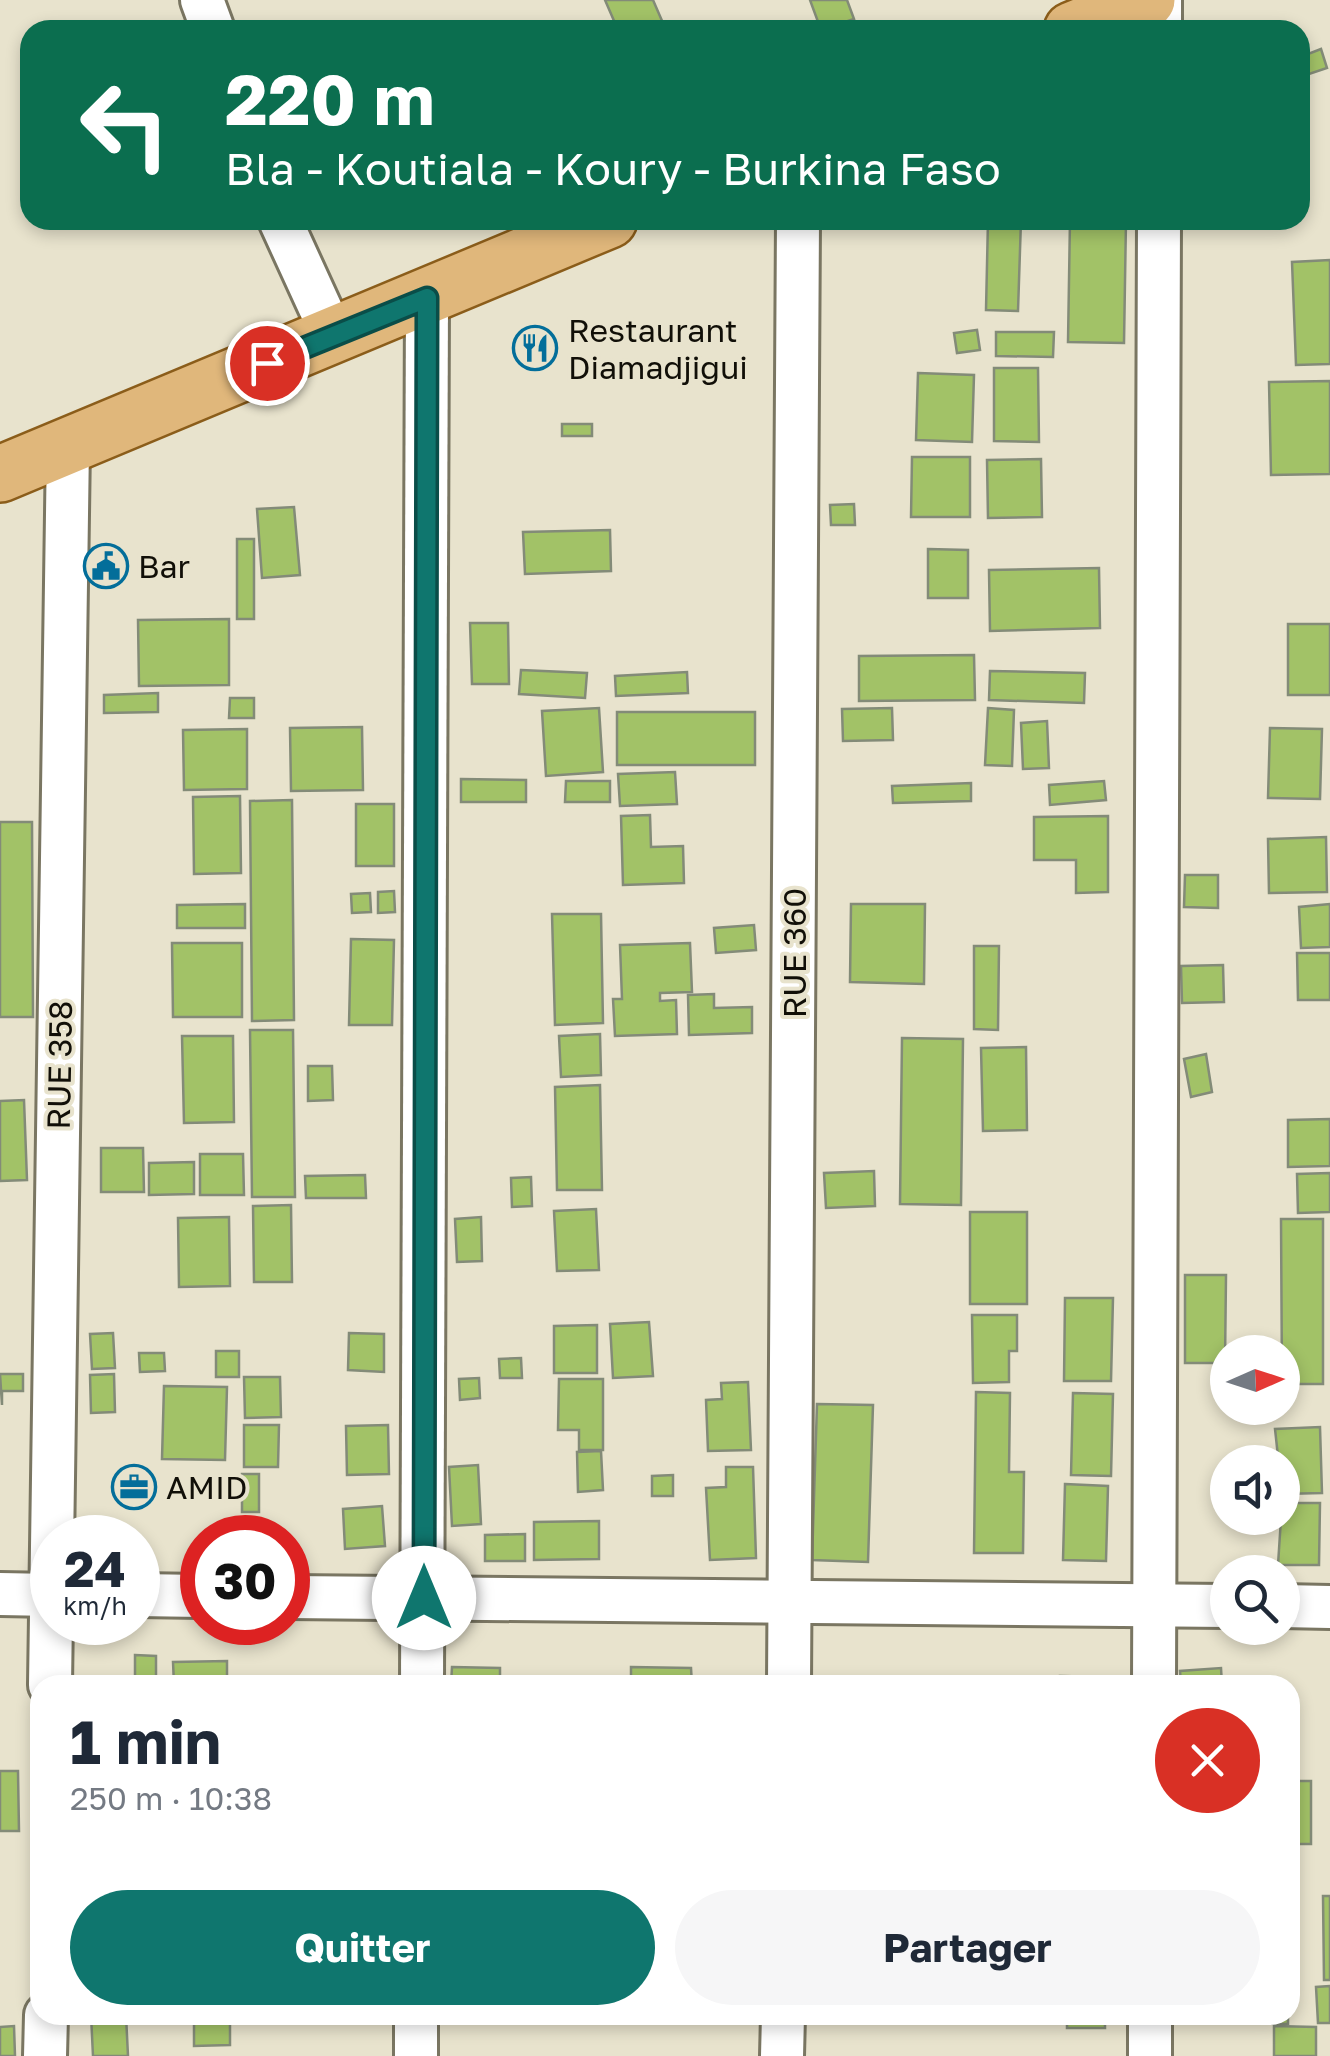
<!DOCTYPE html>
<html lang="fr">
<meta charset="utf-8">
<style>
body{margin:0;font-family:"Golos Text",sans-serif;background:#f6f6f7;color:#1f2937;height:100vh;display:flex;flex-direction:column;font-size:38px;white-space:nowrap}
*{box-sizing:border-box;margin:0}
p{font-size:32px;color:#747a83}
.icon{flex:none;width:55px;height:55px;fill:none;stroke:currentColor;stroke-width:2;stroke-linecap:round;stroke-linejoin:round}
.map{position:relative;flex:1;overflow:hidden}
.sheet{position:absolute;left:30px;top:1675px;width:1270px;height:350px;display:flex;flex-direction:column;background:#fff;border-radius:30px;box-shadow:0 5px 15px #0003}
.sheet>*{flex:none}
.hud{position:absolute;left:20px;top:20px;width:1290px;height:210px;border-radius:30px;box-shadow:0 5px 15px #0003;background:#0b6e4f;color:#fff;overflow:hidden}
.needle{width:65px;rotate:87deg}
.tools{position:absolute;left:1210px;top:1335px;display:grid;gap:20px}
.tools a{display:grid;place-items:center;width:90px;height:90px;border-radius:50%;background:#fff;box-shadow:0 5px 15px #0003;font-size:50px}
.speed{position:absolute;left:30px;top:1515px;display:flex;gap:20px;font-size:50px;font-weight:700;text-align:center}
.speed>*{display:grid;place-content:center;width:130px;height:130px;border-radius:50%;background:#fff;box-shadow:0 5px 15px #0003;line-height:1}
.speed small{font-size:25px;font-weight:400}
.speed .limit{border:15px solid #d22;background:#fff;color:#111}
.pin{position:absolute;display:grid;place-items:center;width:85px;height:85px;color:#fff;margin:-42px;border:5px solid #fff;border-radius:50%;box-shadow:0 2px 10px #0007}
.me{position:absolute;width:110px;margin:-55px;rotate:0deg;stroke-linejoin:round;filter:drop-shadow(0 0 8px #0008)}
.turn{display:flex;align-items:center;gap:35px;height:210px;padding:0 40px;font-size:45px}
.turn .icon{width:130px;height:130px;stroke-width:2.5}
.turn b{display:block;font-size:70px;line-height:85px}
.round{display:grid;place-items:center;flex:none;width:105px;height:105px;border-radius:52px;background:#f6f6f7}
.head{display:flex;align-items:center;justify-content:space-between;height:170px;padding:0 40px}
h1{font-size:60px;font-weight:700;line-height:75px}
.action{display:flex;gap:20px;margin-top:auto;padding:20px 40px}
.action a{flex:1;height:115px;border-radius:60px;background:#0f766e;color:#fff;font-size:40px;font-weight:700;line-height:115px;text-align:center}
.action a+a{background:#f6f6f7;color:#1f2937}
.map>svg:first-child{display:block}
</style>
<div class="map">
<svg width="1330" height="2056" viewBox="0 0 1330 2056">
<rect width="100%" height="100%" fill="#e8e3cd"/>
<!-- building -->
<g fill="#a2c267" stroke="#838b78" stroke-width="2.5">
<polygon points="605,0 653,0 666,30 618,30"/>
<polygon points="810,0 847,0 854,19 821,30"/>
<polygon points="1321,49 1327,68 1300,77 1300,57"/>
<polygon points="988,220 1021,220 1018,311 986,310"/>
<polygon points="1070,220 1126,220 1124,343 1068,342"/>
<polygon points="1330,260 1330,364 1296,365 1292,262"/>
<polygon points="977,330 980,350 957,353 954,333"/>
<polygon points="996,332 1054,332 1053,357 996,356"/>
<polygon points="994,368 1038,368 1039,442 994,441"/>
<polygon points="918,373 974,375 972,442 916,440"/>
<polygon points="1330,381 1330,474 1271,475 1269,382"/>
<rect x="562" y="424" width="30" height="12"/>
<polygon points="912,457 970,457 970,517 911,517"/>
<polygon points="1041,459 1042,517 988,518 987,460"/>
<polygon points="854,504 855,525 831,525 830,505"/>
<polygon points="294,507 300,575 262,578 257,509"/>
<polygon points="610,530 611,571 525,574 523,532"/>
<rect x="237" y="539" width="17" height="80"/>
<polygon points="928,549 968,550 968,598 928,598"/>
<polygon points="1099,568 1100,628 990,631 989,570"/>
<polygon points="229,619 229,685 139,686 138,620"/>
<polygon points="470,623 508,623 509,684 472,684"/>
<rect x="1288" y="624" width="42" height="71"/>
<polygon points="974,655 975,700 859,701 859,656"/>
<polygon points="521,670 587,673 585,698 519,694"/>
<polygon points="990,671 1085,673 1084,703 989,700"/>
<polygon points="687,672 688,693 616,696 615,676"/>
<polygon points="158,693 158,712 104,713 104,695"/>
<polygon points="230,698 254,698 254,718 229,718"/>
<polygon points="599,708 603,772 546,776 542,711"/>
<polygon points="892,708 893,740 843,741 842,709"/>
<polygon points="988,708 1014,710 1012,766 985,765"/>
<rect x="617" y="712" width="138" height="53"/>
<polygon points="1047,721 1049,768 1023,769 1021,723"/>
<polygon points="362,727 363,790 291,791 290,728"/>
<polygon points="1270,728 1322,729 1320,799 1268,798"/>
<polygon points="247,729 247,789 184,790 183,730"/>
<polygon points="675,772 677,804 620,806 618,774"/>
<polygon points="461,779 526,780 526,802 461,802"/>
<polygon points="566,781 610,781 610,802 565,802"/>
<polygon points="1104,781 1106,800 1050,805 1049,785"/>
<polygon points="971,783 971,801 893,803 892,786"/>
<polygon points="240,796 241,873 194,874 193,797"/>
<polygon points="292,800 294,1020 252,1021 250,801"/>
<rect x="356" y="804" width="38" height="62"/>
<polygon points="650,815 651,847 683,846 684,883 623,885 621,816"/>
<polygon points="1108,816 1108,892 1076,893 1076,860 1034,860 1034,817"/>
<polygon points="0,822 32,822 33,1017 0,1017"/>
<polygon points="1326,837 1327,892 1269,893 1268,839"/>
<polygon points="1185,875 1218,875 1218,908 1184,907"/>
<polygon points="394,891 395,912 378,913 378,892"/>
<polygon points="370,893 371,912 352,913 351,894"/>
<polygon points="245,904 245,928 177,928 177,905"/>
<polygon points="851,904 925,904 924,984 850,982"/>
<polygon points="1330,904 1330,947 1301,948 1299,907"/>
<polygon points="552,914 601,914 603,1023 555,1025"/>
<polygon points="754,925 756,950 716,953 714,928"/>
<polygon points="351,939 394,940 392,1025 349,1025"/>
<polygon points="172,943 242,943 242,1017 173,1017"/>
<polygon points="690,943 692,992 660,993 660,1001 676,1000 677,1034 615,1036 613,999 622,999 620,945"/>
<polygon points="974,946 999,946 998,1030 974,1029"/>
<polygon points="1297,953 1330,953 1330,1000 1298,1000"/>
<polygon points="1223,965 1224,1002 1182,1003 1181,966"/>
<polygon points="714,994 714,1008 752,1007 752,1033 689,1035 688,995"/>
<polygon points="250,1030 293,1030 295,1197 252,1197"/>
<polygon points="600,1034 601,1075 561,1077 559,1036"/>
<polygon points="182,1036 233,1036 234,1122 184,1123"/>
<polygon points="902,1038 963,1039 961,1205 900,1204"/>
<polygon points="1026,1047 1027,1130 983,1131 981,1048"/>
<polygon points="1206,1054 1212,1092 1191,1097 1184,1059"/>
<polygon points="308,1066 332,1066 333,1100 308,1101"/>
<polygon points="600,1085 602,1190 557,1190 555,1087"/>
<polygon points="24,1100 27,1180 0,1181 0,1101"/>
<polygon points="1330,1119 1330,1166 1288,1167 1288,1120"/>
<polygon points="101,1148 143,1148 144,1192 101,1192"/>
<polygon points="200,1154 243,1154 244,1195 200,1195"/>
<polygon points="194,1162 194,1194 149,1195 149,1163"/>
<polygon points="874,1171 875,1206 826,1208 824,1173"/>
<polygon points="1330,1173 1330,1212 1298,1213 1297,1174"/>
<polygon points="365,1175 366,1198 306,1198 305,1176"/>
<polygon points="531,1177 532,1206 512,1207 511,1178"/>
<polygon points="291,1205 292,1282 254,1282 253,1206"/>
<polygon points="596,1209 599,1270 557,1271 554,1211"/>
<rect x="970" y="1212" width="57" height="92"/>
<polygon points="229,1217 230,1286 179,1287 178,1218"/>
<polygon points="481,1217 482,1261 457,1262 455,1219"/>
<polygon points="1281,1219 1323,1219 1323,1384 1282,1384"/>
<polygon points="1185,1275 1226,1275 1225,1363 1185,1363"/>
<polygon points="1065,1298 1113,1298 1111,1381 1064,1381"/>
<polygon points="972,1315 1017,1315 1017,1351 1009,1351 1009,1382 973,1383"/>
<polygon points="649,1322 653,1376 613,1378 610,1324"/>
<polygon points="597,1325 597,1373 554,1373 554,1326"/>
<polygon points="113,1333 115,1368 92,1369 90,1334"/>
<polygon points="349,1333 384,1334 384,1372 348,1370"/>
<rect x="216" y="1351" width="23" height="26"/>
<polygon points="139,1353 164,1353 165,1371 140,1372"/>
<polygon points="521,1358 522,1378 500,1378 499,1359"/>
<polygon points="0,1374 23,1374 23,1391 2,1391 2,1405"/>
<polygon points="114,1374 115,1412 91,1413 90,1375"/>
<polygon points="244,1377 280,1377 281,1417 245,1418"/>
<polygon points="479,1378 480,1398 460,1400 459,1379"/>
<polygon points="559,1379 603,1379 603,1450 579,1450 579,1430 558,1430"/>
<polygon points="748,1382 751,1450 708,1451 706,1400 722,1399 721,1383"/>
<polygon points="164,1386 227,1387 225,1460 162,1459"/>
<polygon points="976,1392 1010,1393 1009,1472 1024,1472 1023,1553 974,1553"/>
<polygon points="1073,1393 1113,1394 1111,1476 1071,1475"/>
<polygon points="817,1404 873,1405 868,1562 812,1560"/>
<polygon points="244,1425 279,1425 278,1467 244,1467"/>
<polygon points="388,1425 389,1474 347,1475 346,1426"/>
<polygon points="1320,1427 1322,1493 1282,1494 1275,1429"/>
<polygon points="601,1451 603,1490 578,1492 577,1452"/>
<polygon points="478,1465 481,1524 452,1526 449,1467"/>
<polygon points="726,1467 753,1467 756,1558 710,1560 706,1488 726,1487"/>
<rect x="242" y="1474" width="17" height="38"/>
<polygon points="673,1475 673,1496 652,1496 652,1476"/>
<polygon points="1065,1484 1108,1486 1106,1561 1063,1560"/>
<polygon points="1282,1503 1320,1503 1319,1565 1278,1565"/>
<polygon points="382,1506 385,1546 345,1549 343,1509"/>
<polygon points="599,1521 599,1559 534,1560 534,1522"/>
<polygon points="525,1534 525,1561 485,1561 485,1535"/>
<polygon points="135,1655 156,1656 156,1685 135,1685"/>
<polygon points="227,1661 227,1685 174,1685 173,1662"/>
<polygon points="452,1667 500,1668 500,1685 451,1685"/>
<polygon points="631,1667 691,1668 692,1685 631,1685"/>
<polygon points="1221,1668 1222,1685 1181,1685 1180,1671"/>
<polygon points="1060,1676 1107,1677 1107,1685 1060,1685"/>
<polygon points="0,1771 18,1771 19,1831 0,1831"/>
<rect x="1290" y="1781" width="21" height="63"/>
<polygon points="1323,1896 1330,1896 1330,1980 1324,1980"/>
<polygon points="1330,1986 1330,2023 1318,2023 1316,1987"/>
<polygon points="91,2015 126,2015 128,2056 93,2056"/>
<polygon points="194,2015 230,2015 230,2045 194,2046"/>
<rect x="1067" y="2015" width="38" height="13"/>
<polygon points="1178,2015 1288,2015 1288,2024 1178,2022"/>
<polygon points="14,2026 15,2056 0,2056 0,2027"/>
<polygon points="1274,2026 1316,2027 1316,2056 1274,2056"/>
</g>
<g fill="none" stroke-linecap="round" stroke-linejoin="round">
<defs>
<g id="street">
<polyline points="202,0 213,30"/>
<polyline points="1160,30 1160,0"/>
<polyline points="280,220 333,336"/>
<polyline points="0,1594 52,1595"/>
<polyline points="138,1595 202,1596"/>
<polyline points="288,1597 1228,1606"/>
<polyline points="1282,1606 1330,1607"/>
<polyline points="50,1685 68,445"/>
<polyline points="422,1685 427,298"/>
<polyline points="789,1685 798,220"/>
<polyline points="1154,1685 1159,220"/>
<polyline points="45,2056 46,2015"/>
<polyline points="416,2056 416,2015"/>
<polyline points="782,2056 783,2015"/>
<polyline points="1150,2056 1150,2015"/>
</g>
<g id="primary">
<polyline points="1072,30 1147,0"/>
<polyline points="0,474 609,220"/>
</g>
</defs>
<!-- street casing -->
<use href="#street" stroke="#7a7662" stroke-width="48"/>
<!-- primary casing -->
<use href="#primary" stroke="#8b5d1a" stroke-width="60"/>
<!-- street -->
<use href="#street" stroke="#fff" stroke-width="42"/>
<!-- primary -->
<use href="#primary" stroke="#e0b77b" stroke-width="55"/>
</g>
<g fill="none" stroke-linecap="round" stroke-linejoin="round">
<defs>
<polyline id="route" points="267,363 427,298 424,1598"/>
</defs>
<!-- route casing -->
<use href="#route" stroke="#0a4d48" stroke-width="25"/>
<!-- route -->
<use href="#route" stroke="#0f766e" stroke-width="18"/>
</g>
<!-- icons -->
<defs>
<symbol id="restaurant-ring" viewBox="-11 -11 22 22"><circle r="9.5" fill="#e8e3cd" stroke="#036e9a" stroke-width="1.5"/><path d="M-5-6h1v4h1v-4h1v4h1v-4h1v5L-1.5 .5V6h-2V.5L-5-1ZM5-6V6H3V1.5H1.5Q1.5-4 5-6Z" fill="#036e9a"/></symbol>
<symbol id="civic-ring" viewBox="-11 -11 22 22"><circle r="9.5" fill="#e8e3cd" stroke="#036e9a" stroke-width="1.5"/><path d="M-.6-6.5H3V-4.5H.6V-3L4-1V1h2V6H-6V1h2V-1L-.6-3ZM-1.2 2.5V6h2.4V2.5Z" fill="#036e9a"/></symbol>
<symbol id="office-ring" viewBox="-11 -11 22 22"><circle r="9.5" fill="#e8e3cd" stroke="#036e9a" stroke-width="1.5"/><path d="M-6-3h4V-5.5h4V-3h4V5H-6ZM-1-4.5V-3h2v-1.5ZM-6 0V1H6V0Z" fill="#036e9a"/></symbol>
</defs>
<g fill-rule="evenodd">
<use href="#restaurant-ring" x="510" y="323" width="50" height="50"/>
<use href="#civic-ring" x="81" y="541" width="50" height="50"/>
<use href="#office-ring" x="109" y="1462" width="50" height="50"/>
</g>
<g text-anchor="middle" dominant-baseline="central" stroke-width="8" stroke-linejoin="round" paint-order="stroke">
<!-- poi labels -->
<g font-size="32" fill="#110f08" stroke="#e8e3cd" text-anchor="start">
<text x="568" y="330">Restaurant<tspan x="568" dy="37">Diamadjigui</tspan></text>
<text x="138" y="566">Bar</text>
<text x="166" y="1487">AMID</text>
</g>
<!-- street labels -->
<g font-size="32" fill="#110f08" stroke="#e8e3cd">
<text transform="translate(794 953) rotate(-90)">RUE 360</text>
<text transform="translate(59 1065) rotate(-89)">RUE 358</text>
</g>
</g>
</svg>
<div class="tools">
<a><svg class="needle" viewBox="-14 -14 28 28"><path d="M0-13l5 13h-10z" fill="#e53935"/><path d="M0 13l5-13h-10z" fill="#747a83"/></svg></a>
<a><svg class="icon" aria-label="sound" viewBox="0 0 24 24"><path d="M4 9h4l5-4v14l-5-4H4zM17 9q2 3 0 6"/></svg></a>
<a><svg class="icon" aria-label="search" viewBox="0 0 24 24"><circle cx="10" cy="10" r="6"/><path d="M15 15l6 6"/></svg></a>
</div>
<div class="speed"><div>24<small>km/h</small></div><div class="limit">30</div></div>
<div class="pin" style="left:267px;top:363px;background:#d93025"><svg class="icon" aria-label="arrive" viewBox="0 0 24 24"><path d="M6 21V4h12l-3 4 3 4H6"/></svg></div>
<svg class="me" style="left:424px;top:1598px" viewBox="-20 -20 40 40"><circle r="19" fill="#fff"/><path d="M0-13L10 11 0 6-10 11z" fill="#0f766e"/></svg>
<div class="hud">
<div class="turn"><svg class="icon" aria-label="left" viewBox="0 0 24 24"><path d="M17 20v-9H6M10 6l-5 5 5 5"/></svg><div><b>220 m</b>Bla - Koutiala - Koury - Burkina Faso</div></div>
</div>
<section class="sheet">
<div class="head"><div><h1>1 min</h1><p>250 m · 10:38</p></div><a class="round" style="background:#d93025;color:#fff"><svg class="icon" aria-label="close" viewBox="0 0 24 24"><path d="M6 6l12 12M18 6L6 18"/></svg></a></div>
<div class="action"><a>Quitter</a><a>Partager</a></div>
</section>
</div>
